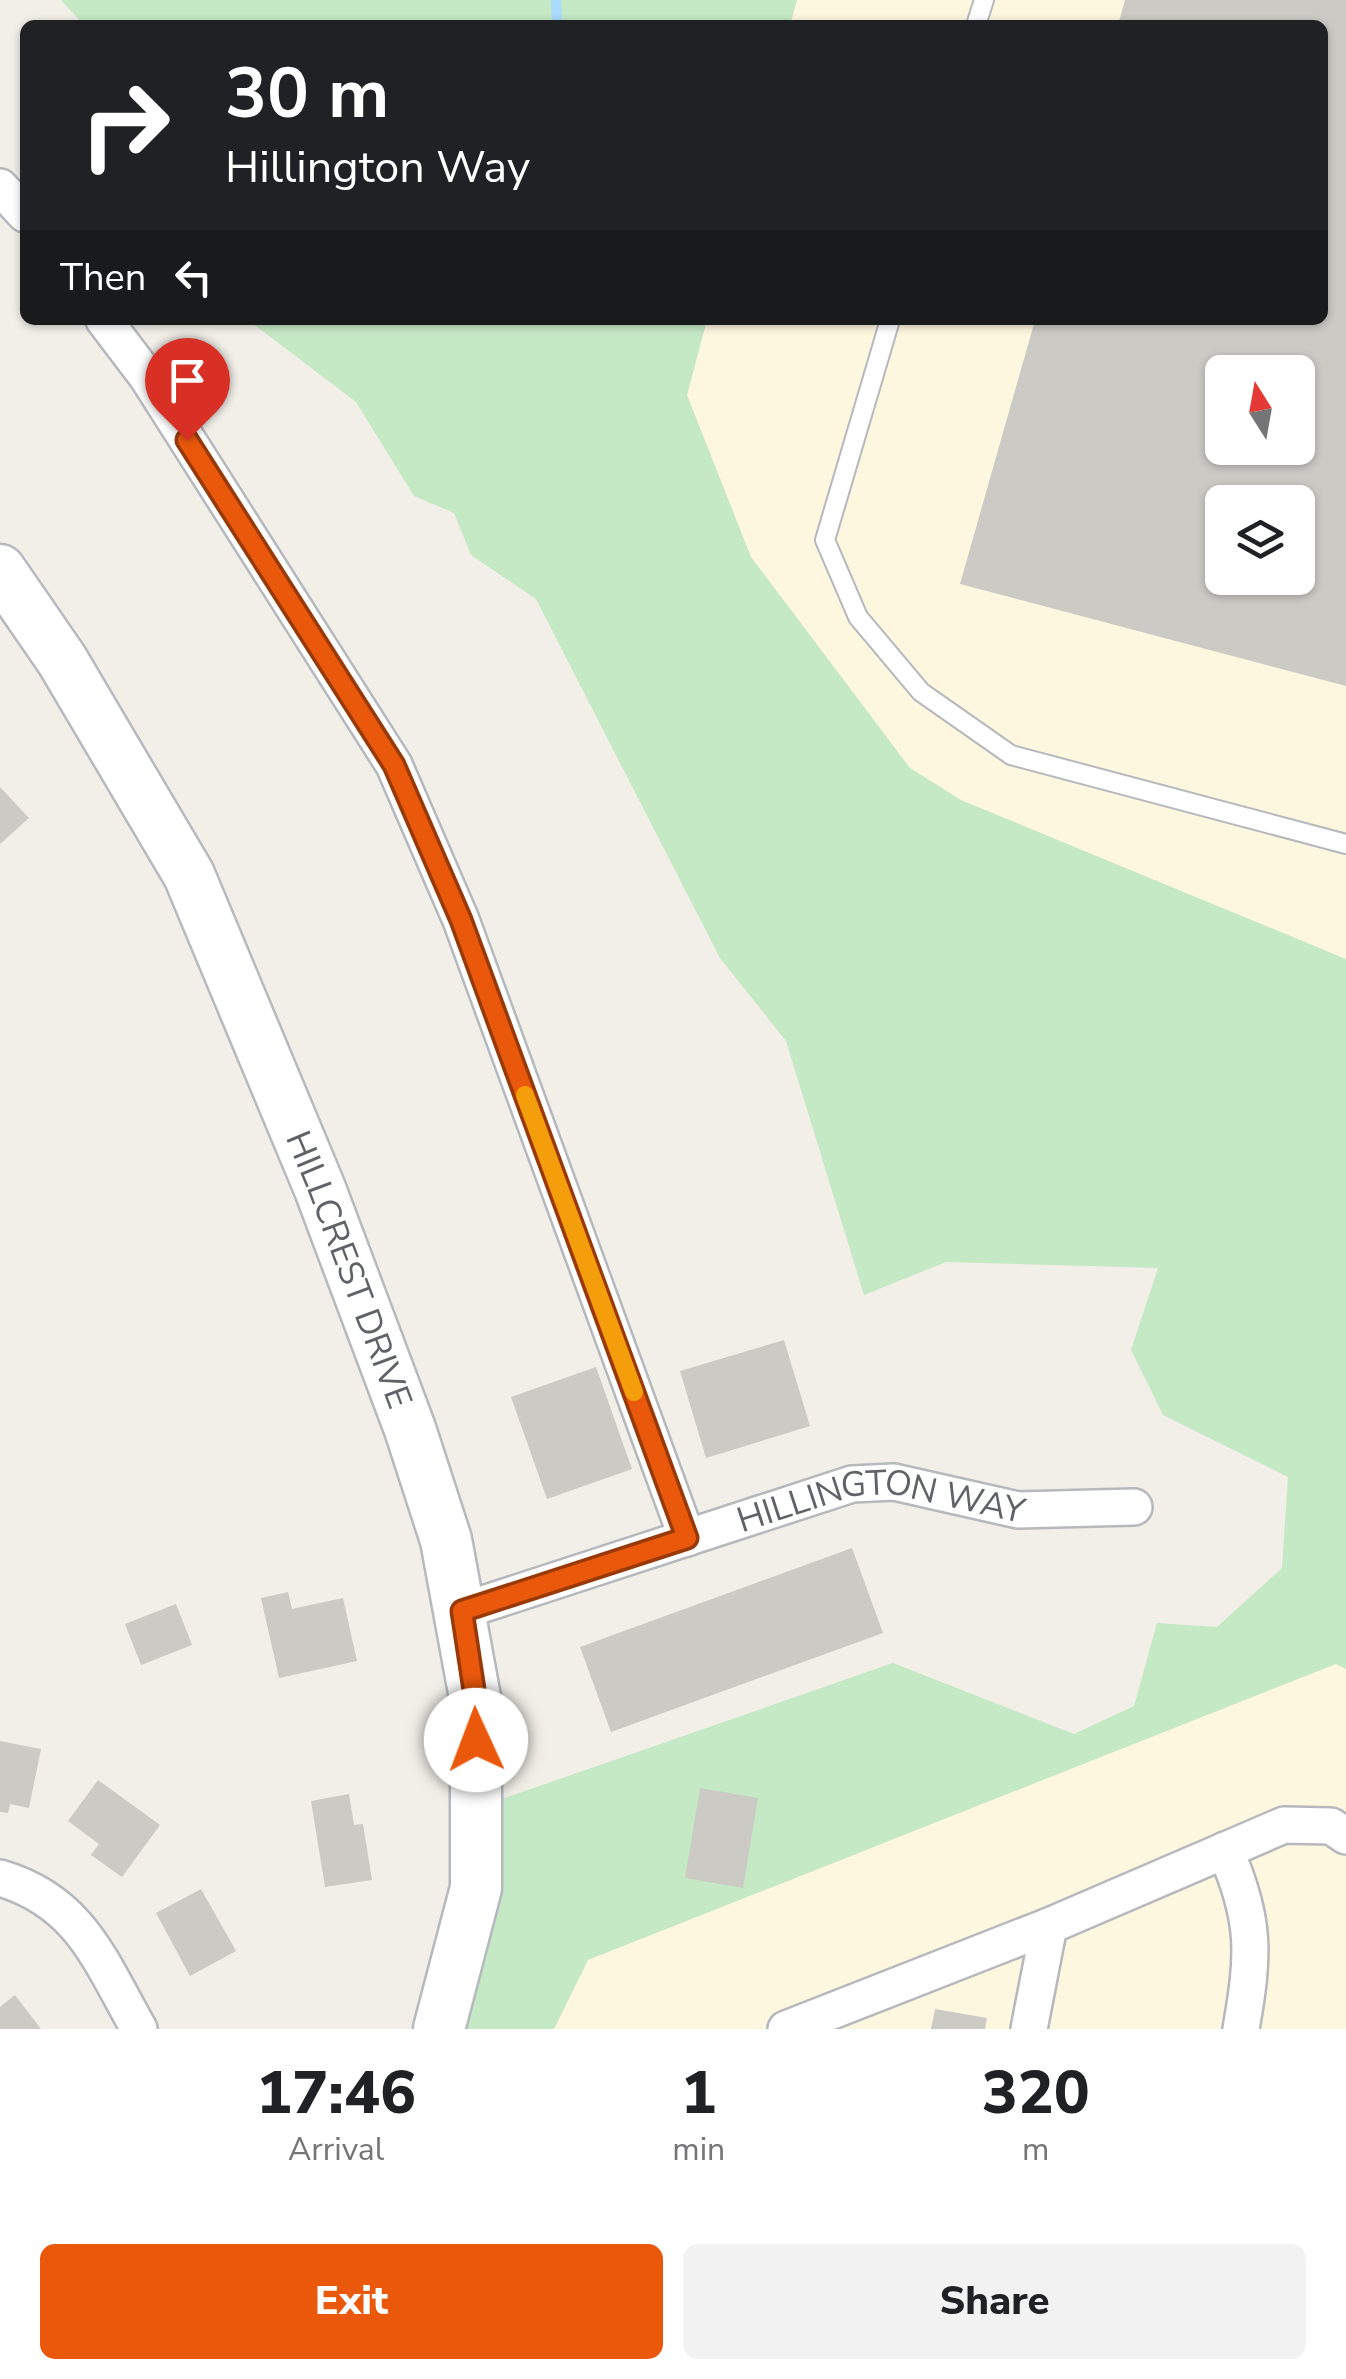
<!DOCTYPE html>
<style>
body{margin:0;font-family:"Nunito Sans",sans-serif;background:#f2f2f2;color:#202124;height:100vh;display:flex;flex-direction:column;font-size:38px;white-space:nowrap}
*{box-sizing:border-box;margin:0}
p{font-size:32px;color:#757577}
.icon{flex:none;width:55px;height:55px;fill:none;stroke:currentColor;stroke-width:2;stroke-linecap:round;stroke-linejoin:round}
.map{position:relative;height:2029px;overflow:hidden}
.sheet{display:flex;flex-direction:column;background:#fff;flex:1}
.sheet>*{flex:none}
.banner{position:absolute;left:20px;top:20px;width:1308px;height:305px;border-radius:15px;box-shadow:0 2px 8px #0004;background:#202124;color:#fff;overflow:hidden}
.needle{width:65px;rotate:349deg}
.tools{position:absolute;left:1205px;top:355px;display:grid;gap:20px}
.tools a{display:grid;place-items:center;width:110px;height:110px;border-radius:15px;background:#fff;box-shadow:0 2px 8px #0004;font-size:50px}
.pin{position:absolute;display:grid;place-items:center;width:85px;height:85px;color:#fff;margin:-102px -42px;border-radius:50% 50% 50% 0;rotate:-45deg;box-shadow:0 0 10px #0007}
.pin .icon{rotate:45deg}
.me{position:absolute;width:110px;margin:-55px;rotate:358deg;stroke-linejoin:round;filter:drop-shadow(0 0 8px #0008)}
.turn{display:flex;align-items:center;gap:35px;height:210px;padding:0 40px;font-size:45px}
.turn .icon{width:130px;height:130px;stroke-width:2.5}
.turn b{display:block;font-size:70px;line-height:85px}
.then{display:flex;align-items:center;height:95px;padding:0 40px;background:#0003;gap:20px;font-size:38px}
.eta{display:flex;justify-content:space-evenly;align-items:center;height:170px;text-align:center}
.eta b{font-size:60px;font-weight:800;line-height:70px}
.action{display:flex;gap:20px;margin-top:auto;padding:20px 40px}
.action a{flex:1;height:115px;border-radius:15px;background:#ea580c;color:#fff;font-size:40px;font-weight:800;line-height:115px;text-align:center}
.action a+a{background:#f2f2f2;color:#202124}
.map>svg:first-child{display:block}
</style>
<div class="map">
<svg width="1346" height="2029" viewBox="0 0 1346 2029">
<rect width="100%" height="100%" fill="#f1efe8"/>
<!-- commercial -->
<g fill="#fef7e0" fill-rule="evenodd">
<path d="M797,0H1346V959L961,800L909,768L751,557L687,395L707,320H1322V25H790ZM1222,372H1298V448H1222ZM1222,502H1298V578H1222Z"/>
<polygon points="1336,1664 1346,1669 1346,2029 554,2029 588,1960"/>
</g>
<!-- green -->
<g fill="#c5e8c5">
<polygon points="61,0 797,0 790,25 84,25"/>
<polygon points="248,320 707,320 687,395 751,557 910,768 961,800 1346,959 1346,1669 1336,1664 588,1960 554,2029 455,2029 482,1806 893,1663 1074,1734 1134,1706 1157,1623 1217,1627 1282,1568 1288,1477 1163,1415 1131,1350 1158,1268 946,1262 864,1295 786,1041 720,958 536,599 471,555 454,513 414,496 356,402"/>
</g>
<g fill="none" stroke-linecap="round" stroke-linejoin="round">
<!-- stream -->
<polyline stroke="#aadaff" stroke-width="10" points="556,0 557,22"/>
</g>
<!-- building -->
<g fill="#cccac5" fill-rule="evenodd">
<path d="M1125,0H1346V686L960,584L1035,320H1322V25H1118ZM1222,372H1298V448H1222ZM1222,502H1298V578H1222Z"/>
<polygon points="0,787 29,818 0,844"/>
<polygon points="784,1340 810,1426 706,1458 680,1371"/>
<polygon points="596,1367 632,1469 547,1499 511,1397"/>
<polygon points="852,1548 883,1633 611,1732 580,1647"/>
<polygon points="288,1592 292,1609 343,1598 357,1661 279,1678 261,1598"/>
<polygon points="176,1604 192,1645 141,1665 125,1624"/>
<polygon points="0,1741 41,1749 29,1808 10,1804 8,1813 0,1812"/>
<polygon points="98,1780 160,1825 122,1877 91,1855 99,1844 68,1821"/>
<polygon points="700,1788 758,1798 743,1888 685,1878"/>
<polygon points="349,1794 354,1825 363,1824 372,1880 325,1887 311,1801"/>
<polygon points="201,1889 236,1951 190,1976 156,1913"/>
<polygon points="15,1995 41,2029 0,2029 0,2007"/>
<polygon points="935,2009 987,2018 985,2029 931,2029"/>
</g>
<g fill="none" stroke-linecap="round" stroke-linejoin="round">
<defs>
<g id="lane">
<polyline points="976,25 984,0"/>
<polyline points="890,320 825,540 858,617 921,692 1011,755 1346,844"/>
</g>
<g id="street">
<polyline points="0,187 25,214"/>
<polyline points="104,320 148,378 394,765 461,920 687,1538"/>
<path id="s1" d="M462,1611L852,1484L894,1482L1018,1510L1134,1507"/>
<path d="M1225,1850C1256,1920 1254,1955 1241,2029"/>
<path d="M0,1878C81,1902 100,1961 139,2029"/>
<polyline points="786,2029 1049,1926 1284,1825 1331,1826 1346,1836"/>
<polyline points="1029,2029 1049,1926"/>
</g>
<g id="secondary">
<path id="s2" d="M0,570L62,660L189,875L320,1189L410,1429L446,1540L476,1703V1888L439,2029"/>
</g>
</defs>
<!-- lane casing -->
<use href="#lane" stroke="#b5b8bc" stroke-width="22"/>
<!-- street casing -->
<use href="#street" stroke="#b5b8bc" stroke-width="40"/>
<!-- secondary casing -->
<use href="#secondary" stroke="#b6babf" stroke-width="55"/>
<!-- lane -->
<use href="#lane" stroke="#fff" stroke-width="18"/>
<!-- street -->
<use href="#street" stroke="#fff" stroke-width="35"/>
<!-- secondary -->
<use href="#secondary" stroke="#fff" stroke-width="50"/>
</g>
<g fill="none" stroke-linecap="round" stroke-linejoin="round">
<defs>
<polyline id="route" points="187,440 394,765 461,920 687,1538 462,1611 476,1703 476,1740"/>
</defs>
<!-- route casing -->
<use href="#route" stroke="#983908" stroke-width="25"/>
<!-- route -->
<use href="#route" stroke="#ea580c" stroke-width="18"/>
<!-- slow -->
<polyline stroke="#f59e0b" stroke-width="18" points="525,1095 634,1392"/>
</g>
<g text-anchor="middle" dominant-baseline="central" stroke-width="9" stroke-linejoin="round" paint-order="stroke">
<!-- street labels -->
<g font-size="35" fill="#5f6368" stroke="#fff">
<text stroke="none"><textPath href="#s2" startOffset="785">HILLCREST DRIVE</textPath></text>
<text stroke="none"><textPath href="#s1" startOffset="438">HILLINGTON WAY</textPath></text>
</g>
</g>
</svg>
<div class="tools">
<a><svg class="needle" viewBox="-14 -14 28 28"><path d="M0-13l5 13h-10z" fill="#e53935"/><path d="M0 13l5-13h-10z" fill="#757577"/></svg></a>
<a><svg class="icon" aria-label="layers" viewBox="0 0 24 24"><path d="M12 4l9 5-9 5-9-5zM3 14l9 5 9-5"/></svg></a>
</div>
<div class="pin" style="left:187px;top:440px;background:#d93025"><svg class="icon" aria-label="arrive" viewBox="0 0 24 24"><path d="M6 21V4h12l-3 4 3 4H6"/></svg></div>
<svg class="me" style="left:476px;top:1740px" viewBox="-20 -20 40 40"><circle r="19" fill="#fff"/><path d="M0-13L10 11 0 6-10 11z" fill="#ea580c"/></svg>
<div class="banner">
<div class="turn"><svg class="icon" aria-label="right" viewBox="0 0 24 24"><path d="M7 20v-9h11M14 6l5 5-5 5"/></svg><div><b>30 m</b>Hillington Way</div></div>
<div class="then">Then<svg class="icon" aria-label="left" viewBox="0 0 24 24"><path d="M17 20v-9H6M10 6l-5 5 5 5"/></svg></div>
</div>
</div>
<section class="sheet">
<div class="eta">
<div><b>17:46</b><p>Arrival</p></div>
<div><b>1</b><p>min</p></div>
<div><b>320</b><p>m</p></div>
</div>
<div class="action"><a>Exit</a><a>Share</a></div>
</section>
